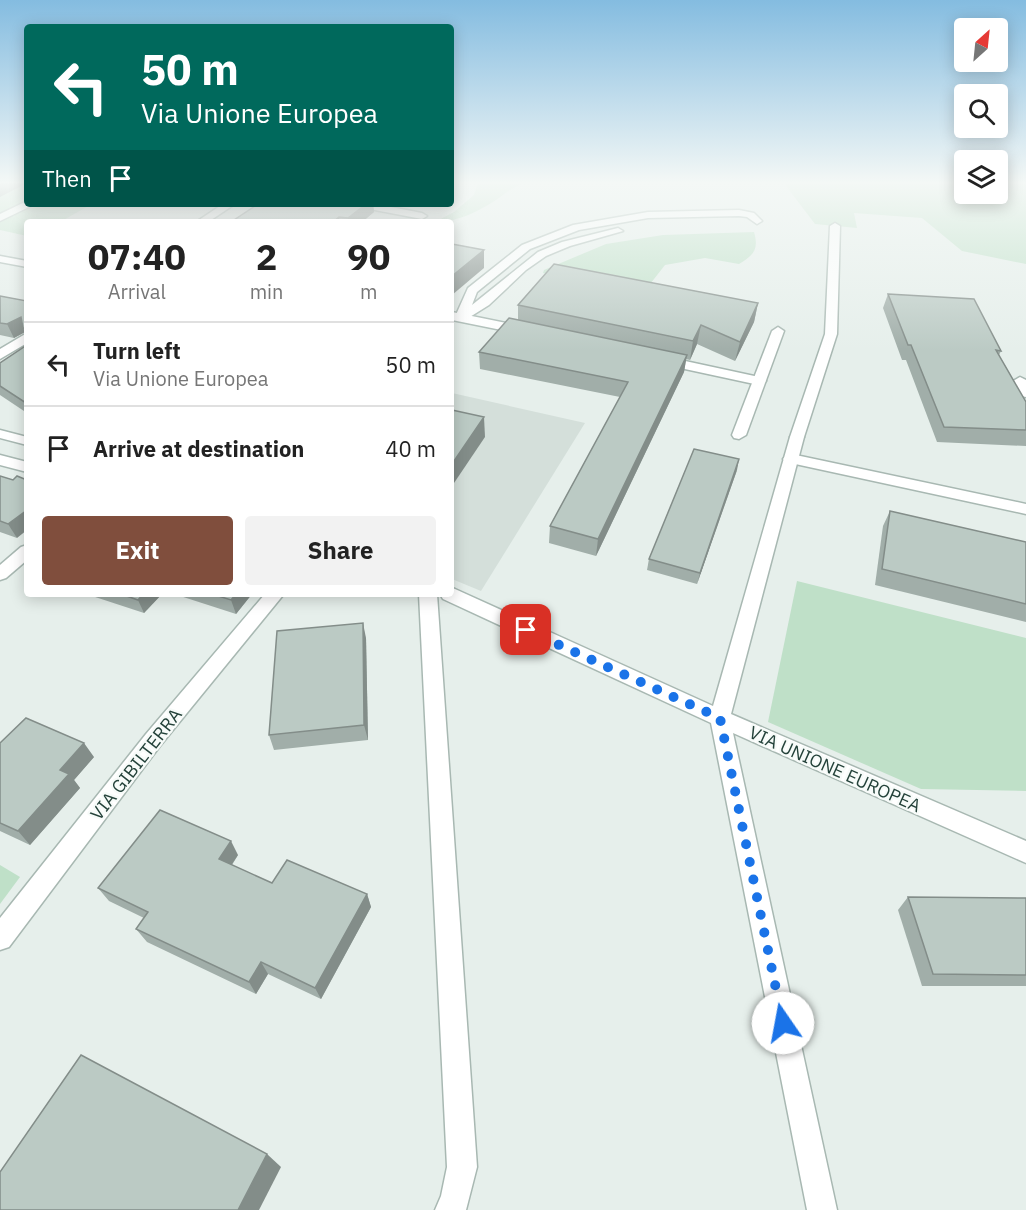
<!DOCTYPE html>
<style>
body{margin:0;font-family:"IBM Plex Sans",sans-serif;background:#f2f2f2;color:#222;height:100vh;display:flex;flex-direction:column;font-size:22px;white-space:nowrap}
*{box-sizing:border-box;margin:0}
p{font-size:20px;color:#767676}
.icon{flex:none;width:33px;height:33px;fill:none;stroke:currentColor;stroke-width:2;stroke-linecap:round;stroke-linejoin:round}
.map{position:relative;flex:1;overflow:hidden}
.drawer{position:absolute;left:24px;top:219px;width:430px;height:378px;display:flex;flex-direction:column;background:#fff;border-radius:6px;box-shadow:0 3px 15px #0003}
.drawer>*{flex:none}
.hud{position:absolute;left:24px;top:24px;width:430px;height:183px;border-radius:6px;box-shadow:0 3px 15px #0003;background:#00695c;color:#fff;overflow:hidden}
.needle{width:39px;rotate:27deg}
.controls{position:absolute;left:954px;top:18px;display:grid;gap:12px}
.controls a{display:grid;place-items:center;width:54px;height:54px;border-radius:6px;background:#fff;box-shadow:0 3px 15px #0003;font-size:30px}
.pin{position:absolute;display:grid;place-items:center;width:51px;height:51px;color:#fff;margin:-26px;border-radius:12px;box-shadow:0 3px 9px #0006}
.me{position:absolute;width:66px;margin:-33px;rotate:348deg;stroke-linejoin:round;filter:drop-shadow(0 0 4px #0008)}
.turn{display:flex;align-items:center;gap:21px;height:126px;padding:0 18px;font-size:27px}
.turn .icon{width:78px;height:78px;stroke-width:2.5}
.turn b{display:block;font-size:42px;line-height:51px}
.then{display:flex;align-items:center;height:57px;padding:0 18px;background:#0003;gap:12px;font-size:22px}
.eta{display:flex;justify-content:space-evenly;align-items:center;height:102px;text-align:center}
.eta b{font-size:36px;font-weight:700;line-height:42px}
.cta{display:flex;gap:12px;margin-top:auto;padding:12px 18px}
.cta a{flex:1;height:69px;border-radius:6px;background:#804e3d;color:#fff;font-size:24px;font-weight:700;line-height:69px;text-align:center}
.cta a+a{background:#f2f2f2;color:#222}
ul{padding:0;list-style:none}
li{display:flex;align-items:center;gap:18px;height:84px;padding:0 18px;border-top:2px solid #e0e0e0}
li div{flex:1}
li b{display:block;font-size:22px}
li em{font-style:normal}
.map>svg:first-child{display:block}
</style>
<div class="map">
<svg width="1026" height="1210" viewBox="0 0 1026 1210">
<rect width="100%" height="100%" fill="#e6efeb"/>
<!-- built -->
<polygon fill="#d4dfda" points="452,393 585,423 481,591 452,579"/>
<!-- green -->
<g fill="#bfe0c8">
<polygon points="0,182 27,182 27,204 92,204 60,222 27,222 27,236 0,230"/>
<path d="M478,182H530C515,184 505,194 493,202C475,213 456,222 435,222L454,212L474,195Z"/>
<polygon points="783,182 964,182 964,194 998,194 998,182 1026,182 1026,264 962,251 922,218 854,213 857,228 815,224"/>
<path d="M754,232C759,249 754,255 739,264L705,258L665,265L643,293L543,273L544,270L606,244L663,235Z"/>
<polygon points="797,581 1026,638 1026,791 921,789 768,722"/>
<polygon points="0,865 20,877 0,904"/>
</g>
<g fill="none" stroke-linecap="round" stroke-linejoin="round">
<defs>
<g id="lane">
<polygon points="27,201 27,204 32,204 31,206 0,221 0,214"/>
<polygon points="223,204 235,204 208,222 196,222"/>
<polygon points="354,204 375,204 422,213 427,216 422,219 359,207"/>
<polygon points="739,210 754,213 762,221 757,224 747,217 739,216 648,218 579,230 530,249 477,292 472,305 538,252 562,242 618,228 623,231 570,246 546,256 526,270 489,305 465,320 461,321 455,317 468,288 522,245 573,225 648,212"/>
<polygon points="835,223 840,226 837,334 804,437 797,441 790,437 825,334 830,226"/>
<polygon points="778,327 784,331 746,435 739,439 734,438 732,435 772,331"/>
<polygon points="27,333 27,343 0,359 0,349"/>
<polygon points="1020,377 1026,380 1026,397 1021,396 1013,381"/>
<polygon points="0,430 27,437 27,445 0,438"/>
<polygon points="791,454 1026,504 1026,514 786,462 783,459 786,456"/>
<polygon points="27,545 27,560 6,578 0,580 0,565 21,547"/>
<polygon points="265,594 284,594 160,746 9,947 0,950 0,918 146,734"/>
<polygon points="419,594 437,594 477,1167 466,1210 435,1210 441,1196 447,1167"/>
</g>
<g id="street">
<polygon points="0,256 27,261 27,267 0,262"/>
<polygon points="452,312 526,327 532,331 526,335 452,320"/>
<polygon points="662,356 759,377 766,381 759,385 657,363 655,360 657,357"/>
<polygon points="797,433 804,437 731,714 1026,841 1026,863 733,733 837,1210 807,1210 711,723 443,599 440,594 452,594 452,588 455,589 713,706 790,437"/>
<polygon points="0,455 27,462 27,472 0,465"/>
</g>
</defs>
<!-- lane casing -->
<use href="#lane" stroke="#a8b8b2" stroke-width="3"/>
<!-- street casing -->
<use href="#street" stroke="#a8b8b2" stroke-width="3"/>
<!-- lane -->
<use href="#lane" fill="#fff" fill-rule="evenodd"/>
<!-- street -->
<use href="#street" fill="#fff" fill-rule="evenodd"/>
</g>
<!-- wall -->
<g fill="#a1aea9">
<polygon points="258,204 373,204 374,212 362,222 231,222"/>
<polygon points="888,294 1001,351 999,355 1026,402 1026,446 937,442 906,360 902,360 883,308"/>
<polygon points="0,296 27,301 27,337 25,332 14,338 0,335"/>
<polygon points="758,303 754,322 735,361 697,344 690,360 686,359 684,372 596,556 549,543 550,526 620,397 480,369 479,352 518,320 518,305"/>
<polygon points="27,345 27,413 0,395 0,363"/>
<polygon points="737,470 697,584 647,570 649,559"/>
<polygon points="0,476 17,538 0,532"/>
<polygon points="890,511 1026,542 1026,622 875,585 883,526"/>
<polygon points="86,594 162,594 144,613"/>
<polygon points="174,594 252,594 236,614"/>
<polygon points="366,638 368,740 274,750 269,735"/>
<polygon points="0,743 94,757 74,780 80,788 30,845 0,831"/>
<polygon points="238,855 232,865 272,883 367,894 371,907 321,999 268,974 256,994 147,942 136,929 144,918 109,901 98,888"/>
<polygon points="908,897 1026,898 1026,986 922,986 898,910"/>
</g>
<!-- shaded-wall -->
<g fill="#838d89">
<polygon points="0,182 27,182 27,183 0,197"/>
<polygon points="366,204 373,204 374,212 362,222 349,222 348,218"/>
<polygon points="339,217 340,222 333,222"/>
<polygon points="484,250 484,268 452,295 452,276"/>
<polygon points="758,303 754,322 735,361 740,342"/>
<polygon points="21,317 23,328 25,332 14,338 7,324"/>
<polygon points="701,325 697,344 690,360 693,341"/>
<polygon points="687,355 684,372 596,556 598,539"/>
<polygon points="484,417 485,437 452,486 452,464"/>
<polygon points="739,459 737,470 697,584 700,573"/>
<polygon points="27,510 27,530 17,538 8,524"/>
<polygon points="143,594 162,594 144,613 138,600"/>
<polygon points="236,594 252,594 236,614 231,600"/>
<polygon points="363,623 366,638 368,740 364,725"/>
<polygon points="84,743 94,757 74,780 80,788 30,845 18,831 60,770"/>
<polygon points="231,841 238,855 226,873 219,859"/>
<polygon points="367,894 371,907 321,999 315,988"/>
<polygon points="261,962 268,974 256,994 249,982"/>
<polygon points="267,1154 281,1167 259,1210 238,1210"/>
</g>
<!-- building -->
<g fill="#bbcac4" stroke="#838d89" stroke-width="1.5">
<polygon points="258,204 366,204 348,218 339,217 333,222 231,222"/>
<polygon points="452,244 484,250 452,276"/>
<polygon points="554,264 758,303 740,342 701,325 693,341 518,305"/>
<polygon points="888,294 974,299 1001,351 996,350 1026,402 1026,430 944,427 911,345 908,345"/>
<polygon points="0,296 27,301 27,329 23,328 21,317 7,324 0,323"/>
<polygon points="509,318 687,355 598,539 550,526 628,382 479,352"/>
<polygon points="27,345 27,402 26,403 0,386 0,363"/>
<polygon points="452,410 484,417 452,464"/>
<polygon points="694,449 739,459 700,573 649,559"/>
<polygon points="0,476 13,480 17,476 27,480 27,510 8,524 0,521"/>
<polygon points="890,511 1026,542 1026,604 882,569"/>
<polygon points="121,594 143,594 138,600"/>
<polygon points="212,594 236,594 231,600"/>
<polygon points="363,623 364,725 269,735 277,631"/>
<polygon points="26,718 84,743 60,770 69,774 18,831 0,823 0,743"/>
<polygon points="160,810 231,841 219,859 272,883 287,860 367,894 315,988 261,962 249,982 136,929 148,912 98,888"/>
<polygon points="908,897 1026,898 1026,975 933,974"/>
<polygon points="81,1055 267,1154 238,1210 0,1210 0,1172"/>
</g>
<!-- sky -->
<linearGradient id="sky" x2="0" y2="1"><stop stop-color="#84bce0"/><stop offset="0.52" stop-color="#f4f8f6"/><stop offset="1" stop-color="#f4f8f6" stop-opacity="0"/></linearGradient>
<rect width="1026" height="351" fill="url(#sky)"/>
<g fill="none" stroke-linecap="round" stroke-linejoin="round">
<!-- route -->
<polyline stroke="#1a73e8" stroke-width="10" stroke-dasharray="0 18" points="526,630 720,718 783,1023"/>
</g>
<g text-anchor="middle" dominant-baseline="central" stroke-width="4.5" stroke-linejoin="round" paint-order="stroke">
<!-- street labels -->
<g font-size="18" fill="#24423a" stroke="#f7fbf9">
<text transform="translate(136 764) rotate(-52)">VIA GIBILTERRA</text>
<text transform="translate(835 769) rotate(24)">VIA UNIONE EUROPEA</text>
</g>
</g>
</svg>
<div class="controls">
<a><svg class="needle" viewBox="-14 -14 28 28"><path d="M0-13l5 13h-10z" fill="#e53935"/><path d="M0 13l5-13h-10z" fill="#767676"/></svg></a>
<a><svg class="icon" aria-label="search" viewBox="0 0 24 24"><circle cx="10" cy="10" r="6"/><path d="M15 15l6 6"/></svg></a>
<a><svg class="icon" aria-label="layers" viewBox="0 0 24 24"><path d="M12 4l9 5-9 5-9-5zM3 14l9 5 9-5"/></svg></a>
</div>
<div class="pin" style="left:526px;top:630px;background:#d93025"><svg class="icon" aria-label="arrive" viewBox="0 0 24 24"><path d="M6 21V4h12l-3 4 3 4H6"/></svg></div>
<svg class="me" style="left:783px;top:1023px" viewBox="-20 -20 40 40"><circle r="19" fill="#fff"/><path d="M0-13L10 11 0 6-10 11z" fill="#1a73e8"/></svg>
<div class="hud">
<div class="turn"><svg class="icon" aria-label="left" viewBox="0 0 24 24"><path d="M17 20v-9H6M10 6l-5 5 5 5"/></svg><div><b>50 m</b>Via Unione Europea</div></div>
<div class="then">Then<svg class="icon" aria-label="arrive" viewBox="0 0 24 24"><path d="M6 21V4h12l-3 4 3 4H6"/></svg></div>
</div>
<section class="drawer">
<div class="eta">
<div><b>07:40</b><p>Arrival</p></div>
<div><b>2</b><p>min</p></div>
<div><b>90</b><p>m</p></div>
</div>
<ul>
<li><svg class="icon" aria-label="left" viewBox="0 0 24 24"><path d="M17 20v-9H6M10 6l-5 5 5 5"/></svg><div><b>Turn left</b><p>Via Unione Europea</p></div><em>50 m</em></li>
<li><svg class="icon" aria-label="arrive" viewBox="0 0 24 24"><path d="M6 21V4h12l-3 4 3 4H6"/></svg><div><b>Arrive at destination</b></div><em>40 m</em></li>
</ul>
<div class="cta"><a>Exit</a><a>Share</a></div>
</section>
</div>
